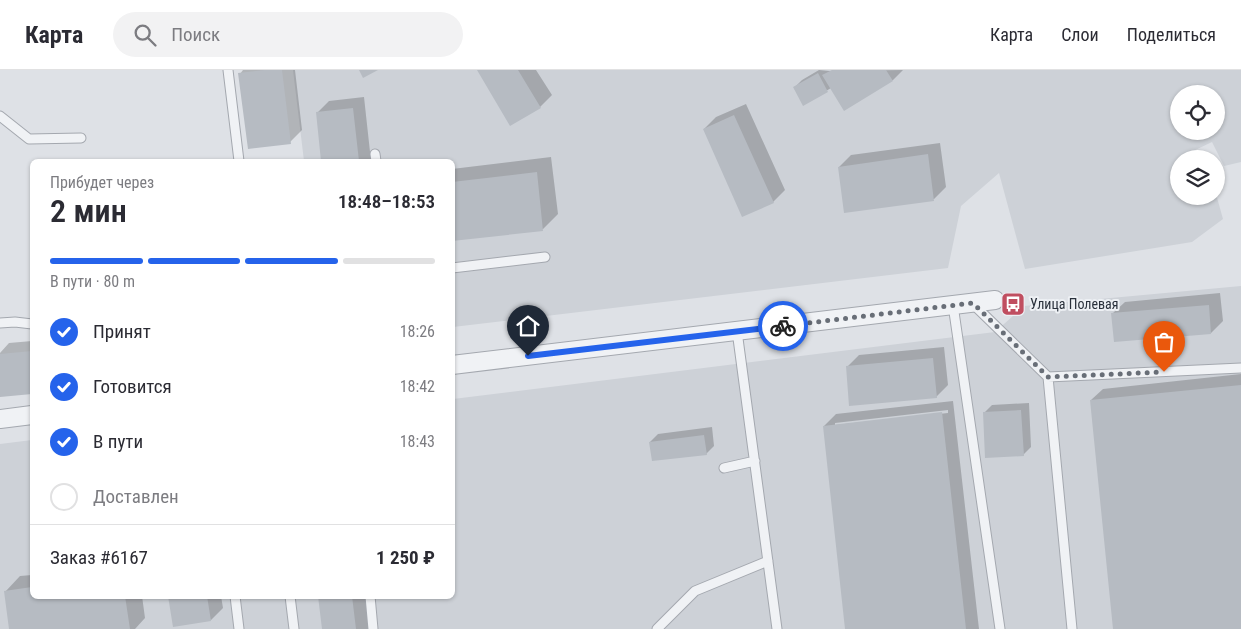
<!DOCTYPE html>
<html lang="ru">
<meta charset="utf-8">
<style>
body{margin:0;font-family:"Roboto Condensed",sans-serif;background:#f2f2f3;color:#2b2b33;height:100vh;display:flex;flex-direction:column;font-size:19px;white-space:nowrap}
*{box-sizing:border-box;margin:0}
p{font-size:16px;color:#7c7c81}
.icon{flex:none;width:28px;height:28px;fill:none;stroke:currentColor;stroke-width:2;stroke-linecap:round;stroke-linejoin:round}
.map{position:relative;flex:1;overflow:hidden}
.side{position:absolute;left:30px;top:89px;width:425px;height:440px;display:flex;flex-direction:column;background:#fff;border-radius:8px;box-shadow:0 1px 4px #0004}
.side>*{flex:none}
.tools{position:absolute;left:1170px;top:15px;display:grid;gap:10px}
.tools a{display:grid;place-items:center;width:55px;height:55px;border-radius:50%;background:#fff;box-shadow:0 1px 4px #0004;font-size:25px}
.pin{position:absolute;display:grid;place-items:center;width:42px;height:42px;color:#fff;margin:-51px -21px;border-radius:50% 50% 50% 0;rotate:-45deg;box-shadow:0 0 5px #0007}
.pin .icon{rotate:45deg}
.courier{position:absolute;display:grid;place-items:center;width:50px;height:50px;margin:-25px;border:4px solid #2563eb;border-radius:50%;background:#fff;color:#222;box-shadow:0 1px 6px #0007}
.overview em{font-style:normal;font-weight:600}
.overview div{display:flex;flex-direction:column-reverse}
.overview{display:flex;align-items:center;justify-content:space-between;height:85px;padding:0 20px}
h1{font-size:32px;font-weight:600;line-height:38px}
.bar{display:grid;grid-template-columns:repeat(4,1fr);gap:8px 5px;align-content:center;height:60px;padding:0 20px}
.bar i{height:6px;border-radius:4px;background:#e1e1e2}
.bar .current{background:#2563eb}
.bar p{grid-column:span 4}
.line{display:flex;align-items:center;gap:12px;padding:0 20px;border-top:1px solid #e1e1e2}
.line div{flex:1}
ol{padding:0 20px;list-style:none}
li{display:flex;align-items:center;gap:15px;height:55px}
li p{margin-inline-start:auto}
li .icon{padding:5px;border-radius:50%;background:#2563eb;color:#fff;stroke-width:4}
li:last-child{color:#7c7c81}
li i{width:28px;height:28px;border:2px solid #e1e1e2;border-radius:50%}
header{display:flex;align-items:center;gap:30px;box-sizing:border-box;height:70px;padding:0 25px;background:#fff;border-bottom:1px solid #e1e1e2}
header strong{font-size:24px}
nav{display:flex;gap:28px;margin-inline-start:auto;font-size:18px}
.search{width:350px;height:45px;background:#f2f2f3;display:flex;align-items:center;gap:12px;box-sizing:border-box;padding:0 18px;border-radius:28px;color:#7c7c81;font-size:19px}
.map>svg:first-child{display:block}
</style>
<header>
<strong>Карта</strong>
<div class="search"><svg class="icon" aria-label="search" viewBox="0 0 24 24"><circle cx="10" cy="10" r="6"/><path d="M15 15l6 6"/></svg>Поиск</div>
<nav><a>Карта</a><a>Слои</a><a>Поделиться</a></nav>
</header>
<div class="map">
<svg width="1241" height="559" viewBox="0 0 1241 559">
<rect width="100%" height="100%" fill="#dee1e6"/>
<path fill="#cdd1d7" fill-rule="evenodd" d="M293,0H1241V92L1224,96L1212,72L1189,83L1190,89H1179V126H1216V124L1223,149L1192,172L1025,199L999,103L961,136L948,198L453,257L452,91H304ZM1179,24H1216V61H1179Z
M1241,216V559H0V374L32,370V526H452L453,329L995,262L1024,236Z"/>
<path fill="#0003" fill-rule="evenodd" d="M243,0H295L302,60L290,72L240,4Z
M478,0H536L552,25L540,37Z
M819,0L829,1L903,0L893,10L831,18L804,34L794,18L802,10Z
M364,27L371,91H322L317,43L329,31Z
M746,34L785,120L773,132L704,59L716,47Z
M940,73L946,117L934,129L845,141L839,97L851,85Z
M551,87L558,144L543,159L452,170V99Z
M1220,223L1223,251L1211,263L1113,243L1125,232Z
M32,271V323L1,326L0,283L9,273Z
M944,277L948,315L936,327L847,297L859,285Z
M1241,304V559H1115L1091,330L1103,319Z
M953,331L979,559H847L824,356L836,344ZM948,340V343L835,355V353Z
M1029,333L1031,377L1023,385L984,343L992,335Z
M712,357L714,376L706,384L650,372L658,364Z
M32,505V526H142L145,548L135,559H10L5,522L20,506Z
M170,526H221L223,538L211,550Z
M319,526H368L373,559H323Z"/>
<path fill="#b6bbc2" d="M264,0H282L291,74L248,79L238,3Z
M359,0H378L363,8Z
M477,0H518L541,38L510,56Z
M832,0H886L893,11L844,41L822,5Z
M818,3L828,22L803,36L793,17Z
M353,38L359,91H321L316,42Z
M734,45L774,133L742,147L703,59Z
M928,84L934,131L844,143L838,97Z
M537,102L543,161L452,171V112Z
M1209,235L1211,264L1114,272L1111,243Z
M32,281V324L0,327V284Z
M933,288L937,328L849,336L846,296Z
M1241,315V559H1113L1090,330Z
M1021,340L1024,386L985,388L983,342Z
M942,342L966,559H845L823,356Z
M704,365L707,385L652,391L649,372Z
M32,517V526H125L130,559H9L4,521Z
M168,526H207L211,551L173,557Z
M318,526H352L356,559H322Z"/>
<g fill="none" stroke-linecap="round" stroke-linejoin="round">
<g stroke="#a4a8af" stroke-width="11">
<path id="lane" d="M228,0L239,91
M0,46L29,69L81,68
M375,84L376,91
M452,198L545,187
M973,234L1048,307
M953,235L1000,559
M0,253L15,252L32,254
M737,261L777,559
M724,398L755,391
M235,526L239,559
M290,526L294,559
M370,526L373,559
M657,559L695,521L768,491
M1072,559L1048,307L1241,298"/>
</g>
<g stroke="#a4a8af" stroke-width="20">
<path id="street" d="M452,295L995,230
M0,349L32,345"/>
</g>
<use href="#lane" stroke="#f0f2f5" stroke-width="9"/>
<use href="#street" stroke="#f0f2f5" stroke-width="18"/>
</g>
<g fill="none" stroke-linecap="round" stroke-linejoin="round">
<path stroke="#686e77" stroke-width="5" stroke-dasharray="0 9" d="M783,256L973,233L1048,307L1164,302"/>
<path stroke="#2563eb" stroke-width="6" d="M528,286L783,256"/>
</g>
<defs>
<g id="bus-square" transform="scale(1.25)"><rect x="-9" y="-9" width="18" height="18" rx="4" fill="#c04e60" stroke="#edf0f4"/><path d="M-5-6H5V4H4V6H2V4H-2V6H-4V4H-5ZM-3.5-4V0h7V-4ZM-3.5 1.2v1.5H-2V1.2ZM2 1.2v1.5H3.5V1.2Z" fill="#fff"/></g>
</defs>
<g fill-rule="evenodd">
<use href="#bus-square" x="1013" y="234"/>
</g>
<g text-anchor="middle" stroke-width="4" stroke-linejoin="round" paint-order="stroke">
<g font-size="14" fill="#29303b" stroke="#edf0f4" text-anchor="start">
<text x="1030" y="239">Улица Полевая</text>
</g>
</g>
</svg>
<div class="tools">
<a><svg class="icon" aria-label="locate" viewBox="0 0 24 24"><circle cx="12" cy="12" r="6"/><path d="M12 2v4M12 18v4M2 12h4M18 12h4"/></svg></a>
<a><svg class="icon" aria-label="layers" viewBox="0 0 24 24"><path d="M12 4l9 5-9 5-9-5zM3 14l9 5 9-5"/></svg></a>
</div>
<div class="pin" style="left:1164px;top:302px;background:#ea580c"><svg class="icon" aria-label="bag" viewBox="0 0 24 24"><path d="M5 8h14l-1 12H6zM9 8a3 3 0 0 1 6 0"/></svg></div>
<div class="pin" style="left:528px;top:286px;background:#1f2937"><svg class="icon" aria-label="home" viewBox="0 0 24 24"><path d="M3 11l9-7 9 7M6 9v11h12V9"/></svg></div>
<div class="courier" style="left:783px;top:256px"><svg class="icon" aria-label="bike" viewBox="0 0 24 24"><circle cx="6" cy="16" r="4"/><circle cx="18" cy="16" r="4"/><path d="M6 16l4-8h5l3 8M10 8l3 8H6M13 5h3"/></svg></div>
<section class="side">
<div class="overview"><div><h1>2 мин</h1><p>Прибудет через</p></div><em>18:48–18:53</em></div>
<div class="bar"><i class="current"></i><i class="current"></i><i class="current"></i><i></i><p>В пути · 80 m</p></div>
<ol>
<li><svg class="icon" aria-label="check" viewBox="0 0 24 24"><path d="M5 12l5 5 9-10"/></svg>Принят<p>18:26</p></li>
<li><svg class="icon" aria-label="check" viewBox="0 0 24 24"><path d="M5 12l5 5 9-10"/></svg>Готовится<p>18:42</p></li>
<li><svg class="icon" aria-label="check" viewBox="0 0 24 24"><path d="M5 12l5 5 9-10"/></svg>В пути<p>18:43</p></li>
<li><i></i>Доставлен</li>
</ol>
<div class="line" style="height:65px"><div>Заказ #6167</div><b>1 250 ₽</b></div>
</section>
</div>
